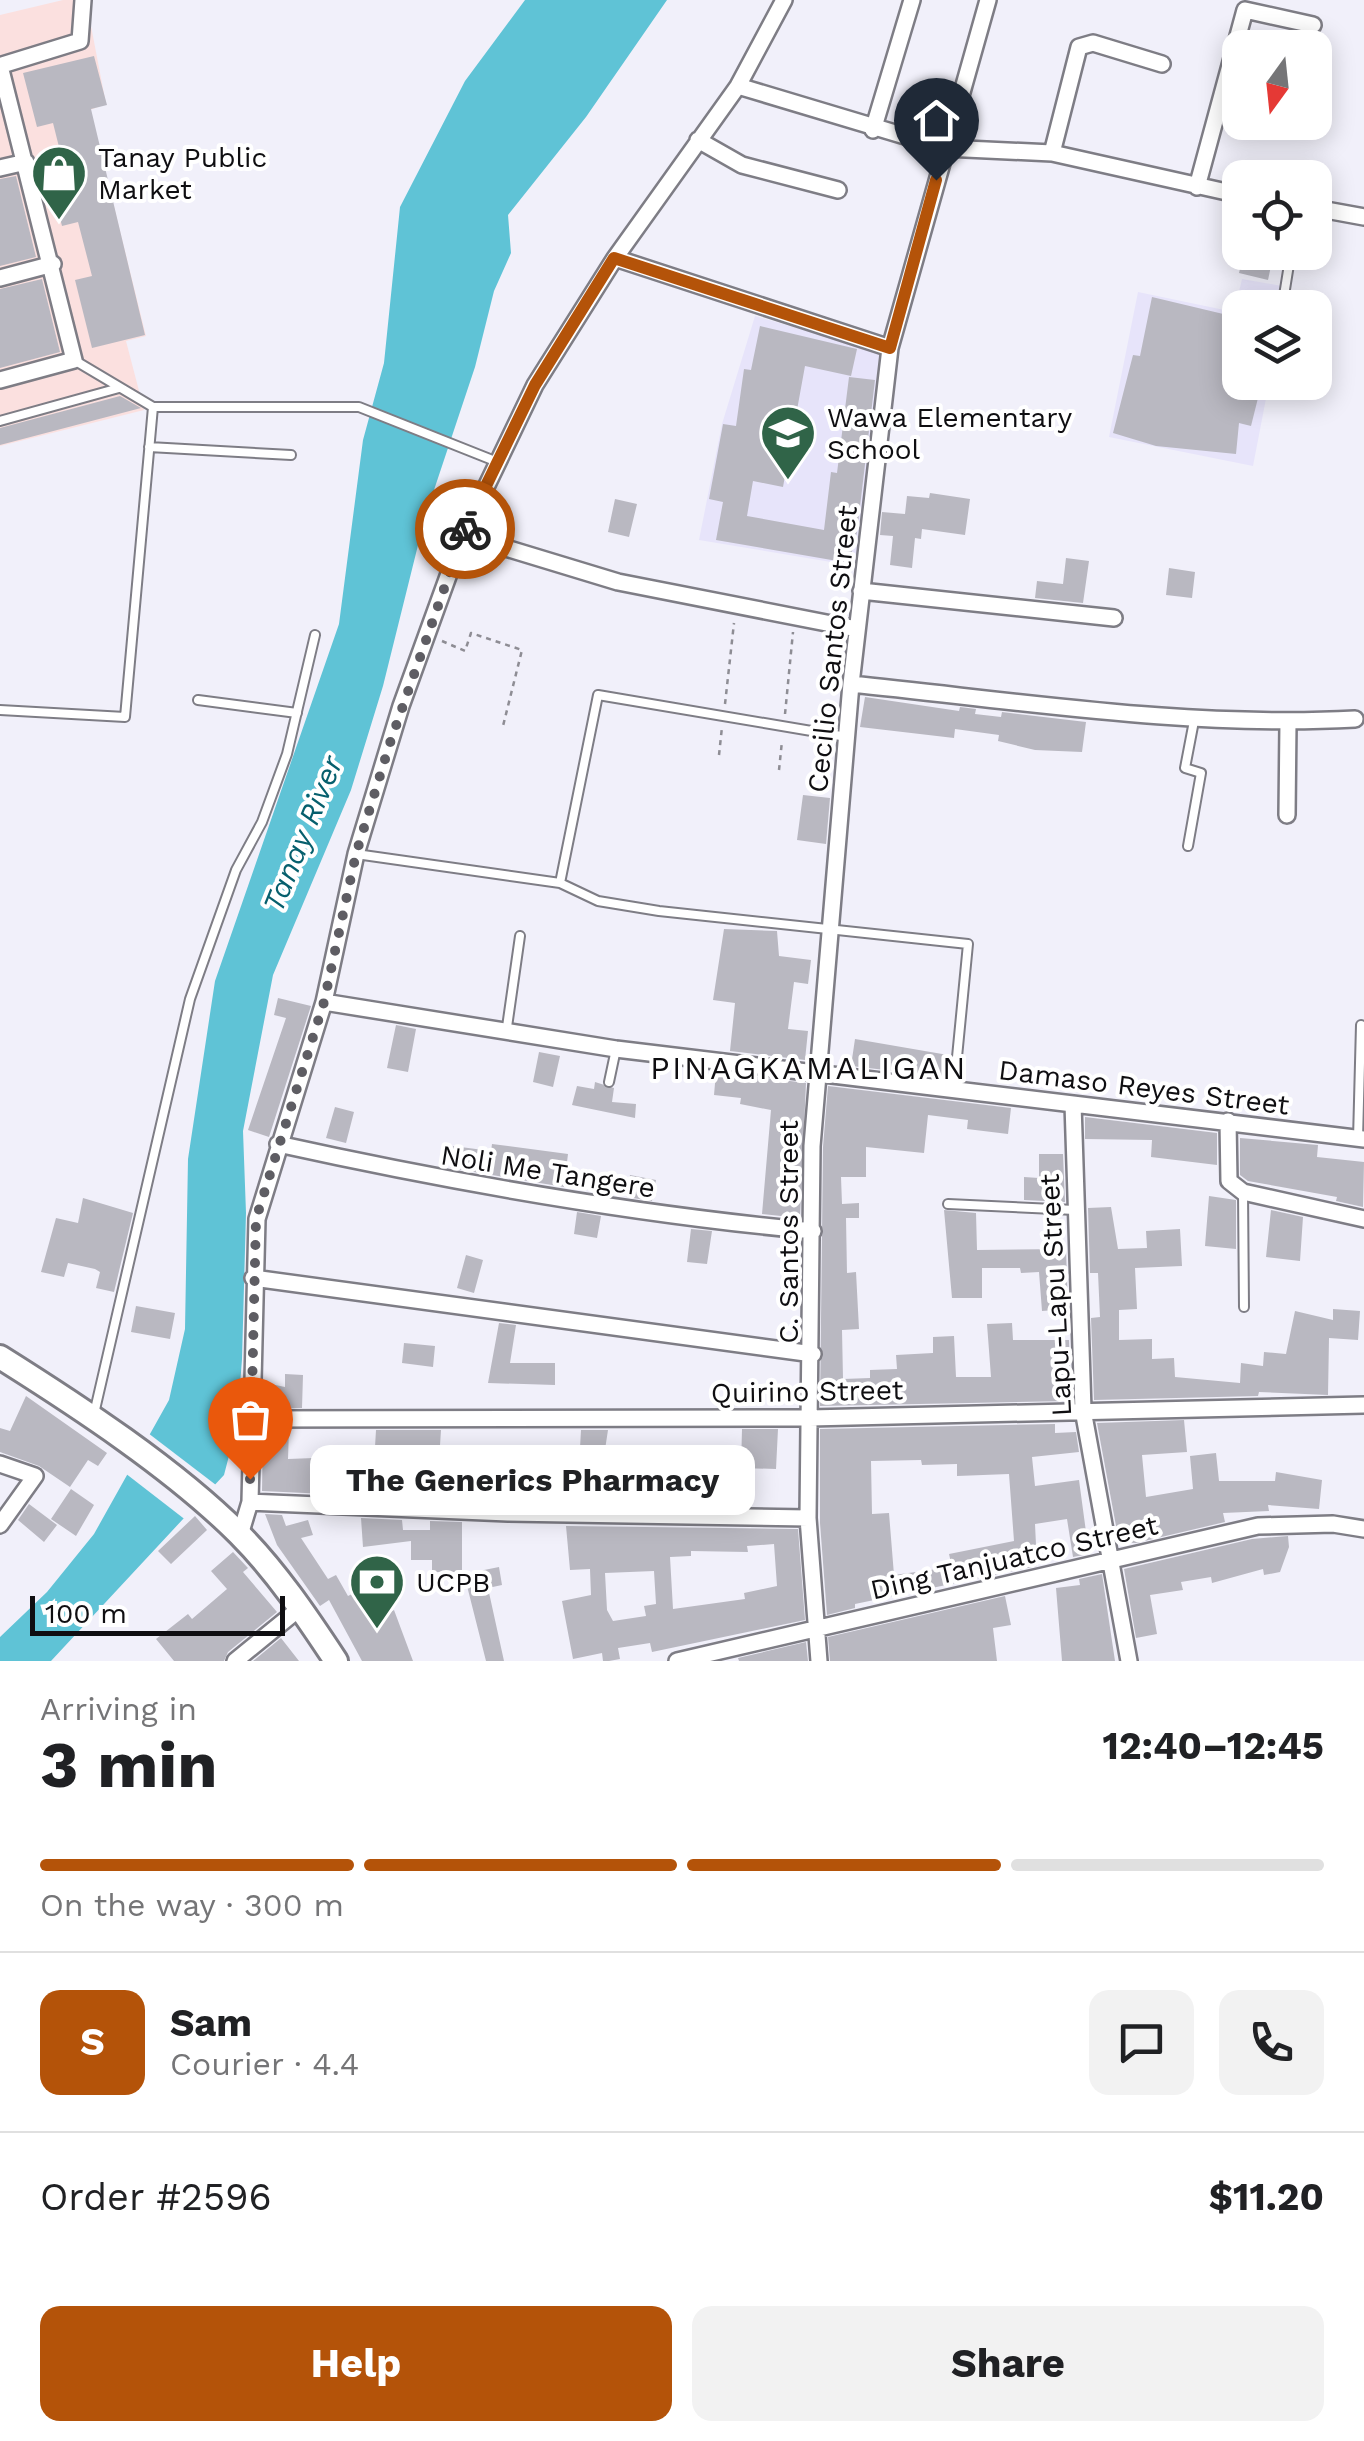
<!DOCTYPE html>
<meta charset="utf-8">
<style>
body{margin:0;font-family:"Work Sans",sans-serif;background:#f2f2f2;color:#202124;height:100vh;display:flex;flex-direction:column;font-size:38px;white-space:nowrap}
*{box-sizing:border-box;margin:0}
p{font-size:32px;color:#757577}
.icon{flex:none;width:55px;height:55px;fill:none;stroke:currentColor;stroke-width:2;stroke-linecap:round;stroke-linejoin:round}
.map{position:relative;height:1661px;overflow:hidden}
.side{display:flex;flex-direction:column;background:#fff;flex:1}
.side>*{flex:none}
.needle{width:65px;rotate:195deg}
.buttons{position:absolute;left:1222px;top:30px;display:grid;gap:20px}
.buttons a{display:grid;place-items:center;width:110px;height:110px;border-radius:20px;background:#fff;box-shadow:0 5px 25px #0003;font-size:50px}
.scale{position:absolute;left:30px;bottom:25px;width:255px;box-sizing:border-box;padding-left:10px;border:5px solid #0f0e11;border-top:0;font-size:28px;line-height:35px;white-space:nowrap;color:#0f0e11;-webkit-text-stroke:8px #fff;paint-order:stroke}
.pin{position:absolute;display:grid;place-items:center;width:85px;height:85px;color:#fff;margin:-102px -42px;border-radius:50% 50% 50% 0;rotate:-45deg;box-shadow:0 0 10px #0007}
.pin .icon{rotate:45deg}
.courier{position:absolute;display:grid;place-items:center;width:100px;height:100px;margin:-50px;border:8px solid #b45309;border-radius:50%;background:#fff;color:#222;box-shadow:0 2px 12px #0007}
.bubble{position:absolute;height:70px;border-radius:20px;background:#fff;box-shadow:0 5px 25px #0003;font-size:32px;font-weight:700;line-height:70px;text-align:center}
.headline em{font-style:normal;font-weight:700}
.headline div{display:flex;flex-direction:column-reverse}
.headline{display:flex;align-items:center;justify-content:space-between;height:170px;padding:0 40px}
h1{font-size:65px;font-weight:700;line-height:75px}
.bar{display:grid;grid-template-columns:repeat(4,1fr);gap:15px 10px;align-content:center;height:120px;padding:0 40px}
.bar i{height:12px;border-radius:8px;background:#e0e0e0}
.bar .active{background:#b45309}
.bar p{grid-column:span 4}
.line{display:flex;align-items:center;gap:25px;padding:0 40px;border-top:2px solid #e0e0e0}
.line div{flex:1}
.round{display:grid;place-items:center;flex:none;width:105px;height:105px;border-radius:20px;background:#f2f2f2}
.action{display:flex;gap:20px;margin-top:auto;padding:20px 40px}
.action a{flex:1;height:115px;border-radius:20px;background:#b45309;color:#fff;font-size:40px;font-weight:700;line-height:115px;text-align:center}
.action a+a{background:#f2f2f2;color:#202124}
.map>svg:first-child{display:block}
</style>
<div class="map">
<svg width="1364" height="1661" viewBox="0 0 1364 1661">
<rect width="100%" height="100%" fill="#f1f0fa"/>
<path fill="#fbe0df" d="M63,0H86L106,104L90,110L146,336L126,341L144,410L0,446V15Z"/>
<path fill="#e7e4fa" d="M1242,279L1288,287L1284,307L1240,308V382L1269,383L1253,466L1109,437L1138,292L1234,312Z
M755,316L881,352L855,566L699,540L722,424Z"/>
<path fill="#5fc3d6" d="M525,0H667L586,117L508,215L511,253L494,291L475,367L425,517L383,686L351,790L273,975L243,1131L246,1213L242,1359L237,1425L224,1475L51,1661H0V1637L47,1592L94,1534L169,1400L185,1329L188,1159L215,981L339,624L363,440L384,363L400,207L465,81Z"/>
<path fill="#f1f0fa" d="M148,1433L216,1485L187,1521L125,1473Z"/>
<path fill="#b9b8c1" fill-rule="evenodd" d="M94,56L107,105L91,109L145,335L92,348L75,280L92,276L78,222L62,226L49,175L65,171L53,123L37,127L23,73Z
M16,176L36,257L0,266V179Z
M1244,252H1274L1268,280L1239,273Z
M42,279L60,352L0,368V289Z
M1152,297L1240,318V382H1262L1251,426L1239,423L1236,454L1156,446L1113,433L1133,355L1140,356Z
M760,326L857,349L851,376L805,366L783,487L753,481L747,516L824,530L831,472L837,473L849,377L875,380L857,532L849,563L716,540L723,502L709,499L723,424L736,426L744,369L751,370Z
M120,396L141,408L0,445V428Z
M930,493L970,499L965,535L922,529L921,539L915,538L912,568L890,565L893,536L880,535L882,512L905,514L907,496L929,498Z
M615,499L637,504L629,537L608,532Z
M1066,558L1089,561L1083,603L1035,598L1037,581L1063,584Z
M1169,568L1195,572L1192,598L1166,595Z
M865,697L959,711L960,707L976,709L975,714L1001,717L1002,712L1086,722L1082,752L1035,750L998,741L999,735L955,729L954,738L860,727Z
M803,795L830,798L826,844L797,840Z
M724,929L777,931L779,956L811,960L808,984L794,982L788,1029L808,1031L805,1060L730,1051L735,1003L713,1000Z
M278,998L311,1006L269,1137L248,1130L286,1018L274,1015Z
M396,1025L416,1029L408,1072L387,1068Z
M855,1039L948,1055L945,1077L851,1066Z
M539,1052L560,1056L553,1087L533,1082Z
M716,1072L806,1083L800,1218L762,1214L771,1110L740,1104L741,1098L714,1095Z
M595,1082L614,1088L612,1102L636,1104L635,1118L572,1105L577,1086L594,1089Z
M828,1086L1011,1108L1008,1134L967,1129L968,1120L928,1115L924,1153L866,1147V1177H841L842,1204L859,1203V1218H846L847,1273L856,1272L859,1329L842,1330L843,1379L870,1378V1370L897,1369L896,1355L933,1353V1337L954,1336L956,1377H991L987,1324L1012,1323L1013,1340H1069L1071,1401L820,1406L823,1147Z
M335,1107L354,1112L346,1143L326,1138Z
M1085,1117L1217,1133V1165L1151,1157L1152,1140L1085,1139Z
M1240,1138L1318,1145L1317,1157L1364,1162L1363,1207L1336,1201L1337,1197L1248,1181L1240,1175Z
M492,1144L568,1154L564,1187L450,1168L453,1146L491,1151Z
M1039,1154H1063L1065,1202L1024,1200V1177L1039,1178Z
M630,1175L656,1180L652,1201L626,1197Z
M1209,1196L1236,1200V1249L1205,1246Z
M83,1198L133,1213L114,1292L96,1288L100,1272L95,1269L68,1263L64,1277L41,1272L56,1218L78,1223Z
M1111,1207L1118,1249L1147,1248L1146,1231L1180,1229L1182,1266L1135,1268L1137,1309L1119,1310V1340L1152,1339V1359L1174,1358L1175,1377L1240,1383L1241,1363L1263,1366L1264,1352L1286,1354L1295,1311L1333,1320V1309L1360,1311L1358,1340L1329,1338L1328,1395L1259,1392L1258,1396L1094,1400L1091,1318L1100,1317L1098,1273H1090L1088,1208Z
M944,1210L976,1213L977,1250L1066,1249L1068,1309L1042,1311L1039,1272L1021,1273L1020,1268H982V1298H952Z
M1271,1210L1303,1217L1300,1261L1266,1257Z
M577,1212L601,1216L597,1238L574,1234Z
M691,1229L712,1231L707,1264L687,1262Z
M466,1255L483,1260L474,1293L457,1288Z
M136,1306L175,1313L170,1339L131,1332Z
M499,1323L516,1325L510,1363H555V1385L488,1383Z
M404,1343L435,1346L433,1367L402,1363Z
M285,1374L303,1375L302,1408H285V1400L264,1396L266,1383L285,1387Z
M26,1396L107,1453L98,1466L88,1460L70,1487L39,1466L0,1452V1428L10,1431Z
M1184,1420L1187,1452L1142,1455L1146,1497L1193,1489L1190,1456L1216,1453L1219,1481H1275L1276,1472L1322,1480L1319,1509L1268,1505L1269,1511L1223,1513L1225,1522L1136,1543L1119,1542L1097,1423Z
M1055,1424V1433L1076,1432L1079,1452L1032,1457L1035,1486L1079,1480L1089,1554L1073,1557L1067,1519L1035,1524L1037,1566L855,1604V1608L827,1615L820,1523V1429ZM921,1460L922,1465L957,1464V1476L1009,1474L1014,1541L949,1554L952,1567L894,1575L889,1513L872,1514L871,1461Z
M742,1429H778L776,1469L741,1468Z
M263,1430H289L288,1459L340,1457L339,1462L374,1464L376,1430H441L439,1461L494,1465L493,1482H488L487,1501L404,1497L405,1485L369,1484V1496L262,1491Z
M581,1430H608L601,1476L609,1478H669L670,1469L689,1471L690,1456L717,1457L714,1505L579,1503L585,1448H580Z
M71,1489L94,1505L76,1536L51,1519Z
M29,1504L57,1525L44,1542L18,1520Z
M265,1514L282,1515L286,1526L308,1520L313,1535L301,1538L328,1579L336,1575L348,1596L364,1588L380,1618L394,1610L413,1661H362L329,1600L320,1606L277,1545Z
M195,1516L207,1530L171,1564L158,1551Z
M361,1518L402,1520L403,1530H430V1521L462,1522V1572H432V1560H411V1541L363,1547Z
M566,1526L798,1529L805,1620L652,1652L650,1643L618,1648L620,1659L609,1661H603L602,1653L573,1659L562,1601L591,1595L590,1569L570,1570ZM774,1544L777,1586L744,1593L745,1599L673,1609L670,1557L691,1556V1551L748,1552L747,1546ZM654,1571L656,1604L644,1606L646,1616L613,1621L607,1610L605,1573Z
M1288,1536L1289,1547L1280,1572L1264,1575L1263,1569L1212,1583L1211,1577L1181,1582L1183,1590L1150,1595L1157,1634L1136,1638L1124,1569L1252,1539Z
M233,1552L248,1568L243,1572L277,1612L228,1652L224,1661H174L156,1639L188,1614L192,1619L227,1589L211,1571Z
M499,1567L502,1585L488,1588L504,1661H486L464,1574Z
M1102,1574L1115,1661H1062L1056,1588L1080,1585L1079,1579Z
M1005,1596L1011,1625L993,1628L997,1661H830L828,1637Z
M281,1638L299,1661H253Z
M806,1642L808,1661H739L738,1658Z"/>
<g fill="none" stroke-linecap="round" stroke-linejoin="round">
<g stroke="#7e7d85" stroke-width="12">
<path id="service" d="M1282,308L1291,252
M74,360L153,407H359L495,461
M0,421L119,388
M149,447L291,455
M198,700L297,713
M0,710L125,717L153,407
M1188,846L1201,773L1185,768L1194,721
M356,854L560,883L598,901L659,911L968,944L954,1088
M560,883L598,695L847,737
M506,1034L520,936
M609,1082L616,1049
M1358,1139L1361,1025
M1243,1192L1244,1307
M948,1204L1075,1210
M94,1414L190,999L236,870L262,822L287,754L315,635"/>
</g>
<g stroke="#7e7d85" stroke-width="20">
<path id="minor" d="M2,65L80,41L83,0
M0,66L74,360L0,380
M738,86L945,148L1052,153L1240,195
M873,130L912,0
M698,140L742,165L838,190
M1052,153L1079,47L1093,43L1162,64
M0,168L26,162
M1197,187L1245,10L1313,25
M1315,208L1364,217
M615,258L890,348
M0,278L53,264
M463,535L618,582L857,629
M861,591L1114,618
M851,684C1019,701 1186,728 1355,719
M1287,815L1288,723
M324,1002L616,1049L1364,1139
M1073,1104L1083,1410L1129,1661
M1228,1121L1229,1181L1243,1192L1364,1219
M278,1144C455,1183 632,1214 813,1231
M253,1278L813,1354
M251,1419L810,1418L1364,1405
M0,1464L35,1476L0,1525
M250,1502L508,1513L808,1518
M240,1535L250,1502L257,1219L324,1002L356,854L401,706L463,535L535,385L615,258L738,86L784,0
M235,1661L300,1608
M677,1661L1258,1526L1333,1524L1364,1529
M819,1661L808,1518L812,1146L851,684L890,348L988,0"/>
</g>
<g stroke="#7e7d85" stroke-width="28">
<path id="secondary" d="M0,1357C78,1406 174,1469 239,1534C276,1571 307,1617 336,1661"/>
</g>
<path stroke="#8e8d94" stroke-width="2.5" stroke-dasharray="5 5" stroke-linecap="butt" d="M442,641L465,651L471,633L522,650L503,726
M725,704L734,623
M785,714L793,632
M719,755L722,727
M779,770L782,741"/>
<use href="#service" stroke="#fff" stroke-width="8"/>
<use href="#minor" stroke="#fff" stroke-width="15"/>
<use href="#secondary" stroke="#fff" stroke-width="22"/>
</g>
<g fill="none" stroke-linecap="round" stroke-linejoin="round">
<path stroke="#5e5d63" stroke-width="10" stroke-dasharray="0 18" d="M250,1479L256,1219L324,1002L356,854L390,743L465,529"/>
<path stroke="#b45309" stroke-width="12" d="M465,529L535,385L614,258L890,348L936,180"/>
</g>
<defs>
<g id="shop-pin" transform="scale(2.875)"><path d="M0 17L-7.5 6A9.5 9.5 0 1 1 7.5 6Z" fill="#306448" stroke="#fff"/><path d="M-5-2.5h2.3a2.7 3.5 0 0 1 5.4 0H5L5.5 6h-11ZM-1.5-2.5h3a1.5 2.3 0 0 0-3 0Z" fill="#fff"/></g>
<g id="school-pin" transform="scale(2.875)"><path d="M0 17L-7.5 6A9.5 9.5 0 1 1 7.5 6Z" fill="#306448" stroke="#fff"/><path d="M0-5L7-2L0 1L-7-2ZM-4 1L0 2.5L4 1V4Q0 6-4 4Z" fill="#fff"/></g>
<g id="bank-pin" transform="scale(2.875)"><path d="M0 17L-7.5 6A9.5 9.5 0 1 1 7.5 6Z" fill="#306448" stroke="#fff"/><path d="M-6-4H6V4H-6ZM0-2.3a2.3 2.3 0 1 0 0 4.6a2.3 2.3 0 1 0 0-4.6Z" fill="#fff"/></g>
</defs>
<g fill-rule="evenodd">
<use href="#shop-pin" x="59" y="173"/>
<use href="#school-pin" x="788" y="433"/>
<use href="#bank-pin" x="377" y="1582"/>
</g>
<g text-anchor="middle" stroke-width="8" stroke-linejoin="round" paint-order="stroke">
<g font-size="28" fill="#0f0e11" stroke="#fff" text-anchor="start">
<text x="98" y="167">Tanay Public<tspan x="98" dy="32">Market</tspan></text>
<text x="827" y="427">Wawa Elementary<tspan x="827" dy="32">School</tspan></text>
<text x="416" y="1592">UCPB</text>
</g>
<g font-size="28" fill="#0f0e11" stroke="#fff">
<text transform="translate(832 649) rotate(-84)" y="10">Cecilio Santos Street</text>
<text transform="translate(1144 1087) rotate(7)" y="10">Damaso Reyes Street</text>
<text transform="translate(548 1171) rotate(9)" y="10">Noli Me Tangere</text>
<text transform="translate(788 1232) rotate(-90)" y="10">C. Santos Street</text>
<text transform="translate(1055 1295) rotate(-93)" y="10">Lapu-Lapu Street</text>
<text transform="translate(807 1391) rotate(-1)" y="10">Quirino Street</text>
<text transform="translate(1014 1557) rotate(-13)" y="10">Ding Tanjuatco Street</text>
</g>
<g font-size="30" font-style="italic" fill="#065f6d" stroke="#fff">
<text transform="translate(303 834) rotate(-68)" y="10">Tanay River</text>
</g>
<g font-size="32" letter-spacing="2.5" fill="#0f0e11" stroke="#fff">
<text x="809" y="1079">PINAGKAMALIGAN</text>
</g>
</g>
</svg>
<div class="buttons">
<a><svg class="needle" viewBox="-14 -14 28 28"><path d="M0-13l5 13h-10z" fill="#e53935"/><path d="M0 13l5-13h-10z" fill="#757577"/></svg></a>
<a><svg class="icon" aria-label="locate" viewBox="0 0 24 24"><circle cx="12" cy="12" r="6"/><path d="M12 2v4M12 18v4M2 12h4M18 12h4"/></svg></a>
<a><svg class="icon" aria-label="layers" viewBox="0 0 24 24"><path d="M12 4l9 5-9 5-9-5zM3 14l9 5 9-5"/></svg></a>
</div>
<div class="scale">100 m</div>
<div class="pin" style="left:250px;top:1479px;background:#ea580c"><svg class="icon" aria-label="bag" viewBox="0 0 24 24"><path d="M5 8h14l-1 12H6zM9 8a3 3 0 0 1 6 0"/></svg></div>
<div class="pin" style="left:936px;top:180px;background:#1f2937"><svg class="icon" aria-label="home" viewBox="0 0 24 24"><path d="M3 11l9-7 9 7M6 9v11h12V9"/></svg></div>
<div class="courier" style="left:465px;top:529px"><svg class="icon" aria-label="bike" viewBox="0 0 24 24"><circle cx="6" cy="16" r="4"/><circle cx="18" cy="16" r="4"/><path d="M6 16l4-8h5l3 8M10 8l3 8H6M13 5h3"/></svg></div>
<div class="bubble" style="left:310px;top:1445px;width:445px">The Generics Pharmacy</div>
</div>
<section class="side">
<div class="headline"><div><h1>3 min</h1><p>Arriving in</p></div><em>12:40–12:45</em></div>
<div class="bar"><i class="active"></i><i class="active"></i><i class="active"></i><i></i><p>On the way · 300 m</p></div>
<div class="line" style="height:180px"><b class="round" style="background:#b45309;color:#fff">S</b><div><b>Sam</b><p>Courier · 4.4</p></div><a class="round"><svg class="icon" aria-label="chat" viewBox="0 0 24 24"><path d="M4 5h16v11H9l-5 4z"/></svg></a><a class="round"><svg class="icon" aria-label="phone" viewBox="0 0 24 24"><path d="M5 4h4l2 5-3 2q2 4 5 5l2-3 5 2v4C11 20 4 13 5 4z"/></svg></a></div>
<div class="line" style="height:130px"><div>Order #2596</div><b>$11.20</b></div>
<div class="action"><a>Help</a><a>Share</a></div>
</section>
